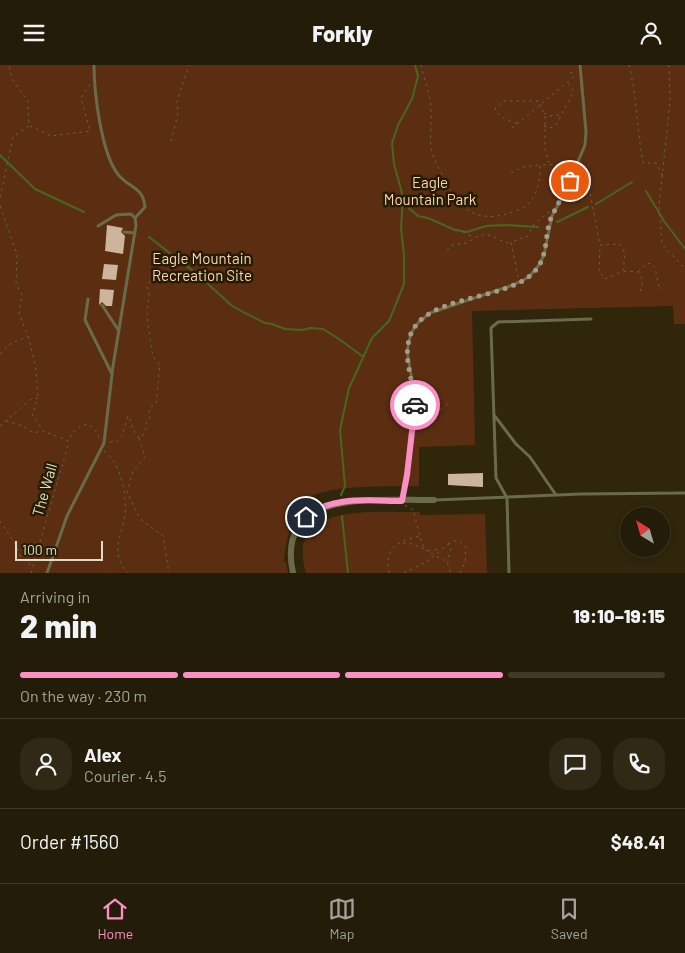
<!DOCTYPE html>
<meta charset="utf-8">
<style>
body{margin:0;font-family:Barlow,sans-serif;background:#2f2916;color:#f1f3f6;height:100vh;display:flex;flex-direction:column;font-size:19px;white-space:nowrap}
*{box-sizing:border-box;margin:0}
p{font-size:16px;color:#a3a19c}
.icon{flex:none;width:28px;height:28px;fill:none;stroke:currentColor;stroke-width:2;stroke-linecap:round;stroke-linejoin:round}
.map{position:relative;height:508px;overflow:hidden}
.side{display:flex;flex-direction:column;background:#231c08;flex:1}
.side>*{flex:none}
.needle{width:32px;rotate:323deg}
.controls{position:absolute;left:620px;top:442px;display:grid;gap:10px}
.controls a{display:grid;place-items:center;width:50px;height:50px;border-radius:50%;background:#231c08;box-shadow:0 2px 8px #0003,0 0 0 1px #403a29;font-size:25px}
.scale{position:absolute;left:15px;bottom:12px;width:88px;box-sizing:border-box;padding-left:5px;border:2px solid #e1dbcc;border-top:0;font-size:14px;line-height:18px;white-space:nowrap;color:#e1dbcc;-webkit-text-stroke:4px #251c02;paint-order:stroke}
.pin{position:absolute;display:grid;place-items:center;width:42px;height:42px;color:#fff;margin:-21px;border:2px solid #fff;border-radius:50%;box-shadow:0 1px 5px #0007}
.courier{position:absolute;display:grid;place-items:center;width:50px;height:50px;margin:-25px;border:4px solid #fb8fc5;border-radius:50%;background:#fff;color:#222;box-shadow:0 1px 6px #0007}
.head em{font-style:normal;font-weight:800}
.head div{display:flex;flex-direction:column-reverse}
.head{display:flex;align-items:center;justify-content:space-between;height:85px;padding:0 20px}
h1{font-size:32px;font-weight:800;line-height:38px}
.bar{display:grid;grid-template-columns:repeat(4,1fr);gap:8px 5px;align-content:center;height:60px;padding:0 20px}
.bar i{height:6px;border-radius:4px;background:#403a29}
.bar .selected{background:#fb8fc5}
.bar p{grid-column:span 4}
.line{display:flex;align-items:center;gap:12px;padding:0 20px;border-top:1px solid #403a29}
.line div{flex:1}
.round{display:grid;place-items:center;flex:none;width:52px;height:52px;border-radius:20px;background:#2f2916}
header{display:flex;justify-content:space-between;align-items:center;height:65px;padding:0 20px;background:#231c08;font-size:22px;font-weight:800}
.dock{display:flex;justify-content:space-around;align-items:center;height:70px;border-top:1px solid #403a29;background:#231c08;font-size:14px;color:#a3a19c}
.dock a{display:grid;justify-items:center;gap:2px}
.dock .selected{color:#fb8fc5}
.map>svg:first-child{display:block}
</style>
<header><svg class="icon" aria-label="menu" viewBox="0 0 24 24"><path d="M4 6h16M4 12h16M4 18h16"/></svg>Forkly<svg class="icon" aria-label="person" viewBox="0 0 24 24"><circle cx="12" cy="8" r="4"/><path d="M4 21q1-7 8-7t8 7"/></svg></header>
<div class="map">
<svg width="685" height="508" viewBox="0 0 685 508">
<rect width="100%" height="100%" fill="#2f260b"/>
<path fill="#5c2e11" d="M0,0H685V259H674L673,241L472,246L475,380L419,382V421C394,422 322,418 305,436C292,450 285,478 284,497H286L288,508H0Z
M420,447V450L485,449L487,508H306C284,436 377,448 420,447Z"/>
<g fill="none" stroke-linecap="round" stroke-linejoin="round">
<path stroke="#46671d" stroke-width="2" d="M0,90L35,124L84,147
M646,126L664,156L685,184
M403,138L418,151L428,153L455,165L467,167L486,161L506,160L538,162
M596,139L632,117
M557,157L588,142
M149,172L197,209L231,240L245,248L265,258L272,259L285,264L303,265L310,263L323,264L339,274L362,291
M341,430L345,421L340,365L349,323L372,273L389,256L404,219V190L401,163L403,132L394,99L392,78L398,60L412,34L418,11L415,0
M342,451L348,508"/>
</g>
<path fill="#ccb59c" d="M107,160L123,163L121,167L125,171L123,189L105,186Z
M104,199L118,200L116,215L102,214Z
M100,224L114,225L112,241H106L102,237L99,240Z
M483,408V422L448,420V409Z"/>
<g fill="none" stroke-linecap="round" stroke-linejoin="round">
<path stroke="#69614a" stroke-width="1" stroke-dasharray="2.5 4" stroke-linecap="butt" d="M421,0C424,14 431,30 431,45C432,58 429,74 432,87C434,95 439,104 443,111C459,147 480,161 518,145C536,139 541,117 540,100L571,99
M629,0C637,32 637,65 643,98H656L663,111
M669,0L670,37L659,141L662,179L685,204
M570,8L577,7
M540,39L545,51V84L549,98
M544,48L551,51L560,50
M517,58C507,55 498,53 495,43L503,36H542
M30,61L51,71L90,66L81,33L90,19
M544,61L550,63L556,60L574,26L567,17
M512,63L575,11
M171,76L178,49L177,36L189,0
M580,107L587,112L600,180L620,179L625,189L623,206L605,214L599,206L600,180
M511,108L523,102L539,100
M0,132L13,72L29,61L28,36L12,14L9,0
M0,141L17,189L16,219L22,230L19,248L29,274L36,304L38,332
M457,164L473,172
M447,185L452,180L467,178L476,172L486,169L510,179
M624,206L638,207L643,215L640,228
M638,207L645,200L651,198L655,203L660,226
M518,212L511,177L528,171L534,159L550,146
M0,289L10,279L28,271
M418,354H429L450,337
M6,356L23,361L34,368L42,366
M0,361L31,334L38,333L32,350L43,366L69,376C72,366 78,361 88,359L96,366L100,375
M139,373L145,392L133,406L127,427L140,454L163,471L169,508
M110,377H117L122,371L128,351L132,359V363L139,373L142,372L147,361L146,357L150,352L149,344L156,338L160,300C158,297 154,294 153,291C152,288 146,247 147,245C148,235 151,231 147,222L151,215
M104,386C121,398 127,430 125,450C122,475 109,483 127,508
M405,440L413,445L420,471
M0,456L16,480L21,493L32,501
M403,478H409L424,484
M448,479L453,476H459L466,482L465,497L460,508
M428,486L439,484
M31,508L69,377
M389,508C384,483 397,476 420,471L424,484L447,497L451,508
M404,508L428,496L448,479L451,484L447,497"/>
<path stroke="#6a6b4b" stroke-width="3" d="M98,161L116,150L131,149L135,153
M124,167L135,168
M88,234L85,255L112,309
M102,240L119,266
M494,350L516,379L530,392L556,430
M402,435L415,349V333L407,286L411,268L418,258L430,248L513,220L529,212L539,200L544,190L552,151L565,127L585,80L586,67L580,0
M434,435L581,429L685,428
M47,508L67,451L104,378L113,301L136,160L135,153L145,142C143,120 127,123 117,108C101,86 94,27 94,0
M509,508L507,433L496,413L491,263L498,257L591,254"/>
<path stroke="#6a6b4b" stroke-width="6" d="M293,508C274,421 381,436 434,435"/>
</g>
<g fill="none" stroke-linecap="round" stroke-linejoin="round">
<path stroke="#a39c88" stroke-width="5" stroke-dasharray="0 9" d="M415,340C414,320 405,299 408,280C414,227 504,239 534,207C549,191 544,171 551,153C557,140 564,129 570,116"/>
<path stroke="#fb8fc5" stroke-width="6" d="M306,452C331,430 371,436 402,436L407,410L415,340"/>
</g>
<g text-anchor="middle" stroke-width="5" stroke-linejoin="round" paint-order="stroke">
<g font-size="15" fill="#fbd2bc" stroke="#251c02">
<text x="430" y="123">Eagle<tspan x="430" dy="17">Mountain Park</tspan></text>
<text x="202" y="199">Eagle Mountain<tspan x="202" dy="17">Recreation Site</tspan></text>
</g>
<g font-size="15" fill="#e1dbcc" stroke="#251c02">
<text transform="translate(45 425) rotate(-74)" y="5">The Wall</text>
</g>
</g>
</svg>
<div class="controls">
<a><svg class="needle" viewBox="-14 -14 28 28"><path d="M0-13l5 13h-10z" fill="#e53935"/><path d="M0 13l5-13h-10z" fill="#a3a19c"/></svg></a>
</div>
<div class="scale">100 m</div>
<div class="pin" style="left:570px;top:116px;background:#ea580c"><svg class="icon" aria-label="bag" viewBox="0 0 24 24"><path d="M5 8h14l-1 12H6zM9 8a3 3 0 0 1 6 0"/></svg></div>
<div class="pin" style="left:306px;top:452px;background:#1f2937"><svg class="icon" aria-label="home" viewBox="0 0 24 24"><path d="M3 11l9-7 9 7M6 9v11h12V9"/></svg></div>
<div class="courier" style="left:415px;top:340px"><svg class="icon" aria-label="car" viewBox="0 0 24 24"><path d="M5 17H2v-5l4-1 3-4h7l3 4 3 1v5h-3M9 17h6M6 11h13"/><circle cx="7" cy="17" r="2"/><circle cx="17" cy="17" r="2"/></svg></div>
</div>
<section class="side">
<div class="head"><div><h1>2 min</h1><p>Arriving in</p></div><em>19:10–19:15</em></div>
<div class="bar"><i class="selected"></i><i class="selected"></i><i class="selected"></i><i></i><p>On the way · 230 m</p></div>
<div class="line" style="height:90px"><a class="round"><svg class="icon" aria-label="person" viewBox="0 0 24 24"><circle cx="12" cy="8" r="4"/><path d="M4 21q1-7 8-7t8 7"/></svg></a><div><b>Alex</b><p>Courier · 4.5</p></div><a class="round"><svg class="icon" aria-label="chat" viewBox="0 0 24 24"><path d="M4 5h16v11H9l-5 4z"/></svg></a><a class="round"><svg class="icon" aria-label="phone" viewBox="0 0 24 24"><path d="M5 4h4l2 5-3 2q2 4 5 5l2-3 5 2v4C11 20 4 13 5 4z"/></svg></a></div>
<div class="line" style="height:65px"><div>Order #1560</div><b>$48.41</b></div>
</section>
<nav class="dock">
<a class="selected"><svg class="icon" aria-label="home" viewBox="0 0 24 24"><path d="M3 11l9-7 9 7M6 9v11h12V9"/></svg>Home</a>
<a><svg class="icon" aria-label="map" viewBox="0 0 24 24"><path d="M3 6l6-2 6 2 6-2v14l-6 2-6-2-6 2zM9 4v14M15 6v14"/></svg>Map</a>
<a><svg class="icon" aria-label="saved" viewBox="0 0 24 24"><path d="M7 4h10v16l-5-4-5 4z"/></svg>Saved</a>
</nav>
